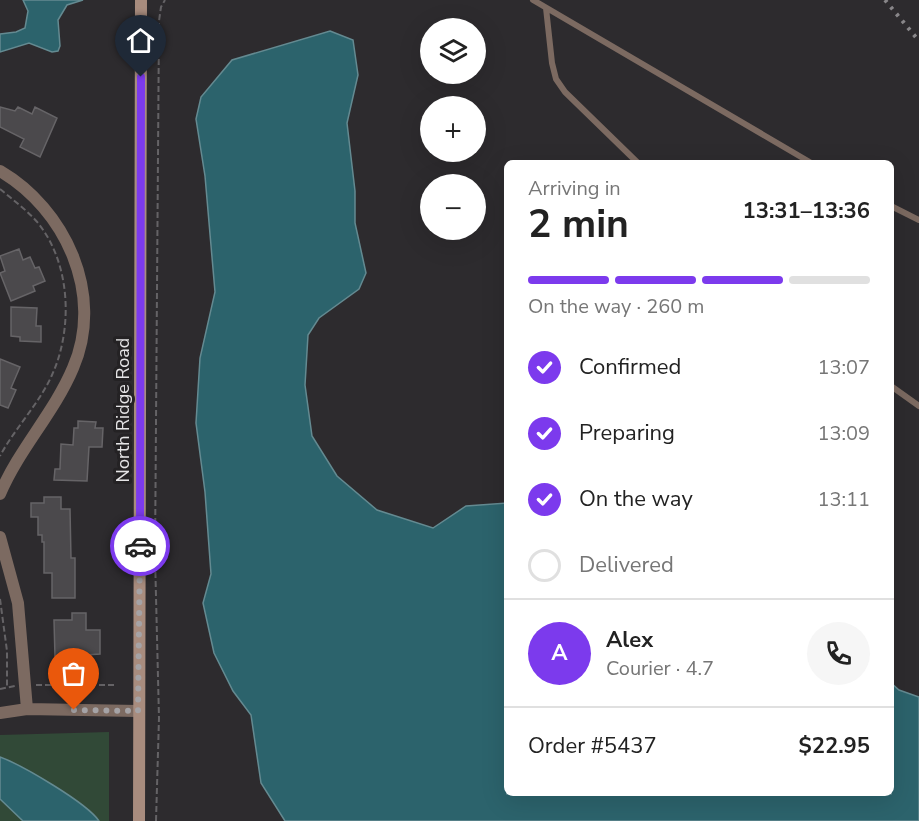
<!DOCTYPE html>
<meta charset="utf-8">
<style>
body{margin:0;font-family:"Nunito Sans",sans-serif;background:#f6f6f6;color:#222;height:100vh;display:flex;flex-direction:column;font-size:22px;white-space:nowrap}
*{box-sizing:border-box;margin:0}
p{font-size:20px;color:#767676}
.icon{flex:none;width:33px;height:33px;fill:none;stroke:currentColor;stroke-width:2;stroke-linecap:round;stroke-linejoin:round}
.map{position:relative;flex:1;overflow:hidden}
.drawer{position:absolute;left:504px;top:160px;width:390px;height:636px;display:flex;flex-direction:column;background:#fff;border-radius:9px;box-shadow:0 6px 24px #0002}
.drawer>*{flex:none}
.controls{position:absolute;left:420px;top:18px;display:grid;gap:12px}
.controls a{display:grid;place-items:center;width:66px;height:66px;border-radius:50%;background:#fff;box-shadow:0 6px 24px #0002;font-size:30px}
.pin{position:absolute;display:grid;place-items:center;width:51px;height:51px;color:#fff;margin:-62px -26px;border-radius:50% 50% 50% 0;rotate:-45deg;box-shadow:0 0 6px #0007}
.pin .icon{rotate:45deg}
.courier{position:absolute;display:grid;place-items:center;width:60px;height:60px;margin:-30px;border:4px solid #7c3aed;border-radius:50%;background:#fff;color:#222;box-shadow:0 2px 8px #0007}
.head em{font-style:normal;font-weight:700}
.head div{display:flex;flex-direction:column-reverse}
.head{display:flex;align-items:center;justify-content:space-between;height:102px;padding:0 24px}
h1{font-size:39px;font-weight:700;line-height:45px}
.bar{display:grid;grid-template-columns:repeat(4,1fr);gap:9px 6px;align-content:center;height:72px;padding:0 24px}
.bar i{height:8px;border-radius:4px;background:#e0e0e0}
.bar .on{background:#7c3aed}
.bar p{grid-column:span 4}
.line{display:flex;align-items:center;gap:15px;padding:0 24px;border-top:2px solid #e0e0e0}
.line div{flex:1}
.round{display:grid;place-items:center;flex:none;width:63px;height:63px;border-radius:32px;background:#f6f6f6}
ol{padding:0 24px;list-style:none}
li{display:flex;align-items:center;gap:18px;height:66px}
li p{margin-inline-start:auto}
li .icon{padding:6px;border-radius:50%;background:#7c3aed;color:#fff;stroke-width:4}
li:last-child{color:#767676}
li i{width:33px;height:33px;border:3px solid #e0e0e0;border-radius:50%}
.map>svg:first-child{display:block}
</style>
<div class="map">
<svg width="919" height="821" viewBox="0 0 919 821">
<rect width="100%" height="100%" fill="#2d2b2e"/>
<path fill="#314937" d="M109,732V821H0V735Z"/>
<path fill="#2c636c" stroke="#648a91" stroke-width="1.5" d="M23,0H83L67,5L58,20L60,46L58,51L52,52L29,43L0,52V34L16,32L25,28L28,11Z
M330,31L353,40L358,75L347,123L355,191V223L366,273L359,289L319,318L308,335L305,385L312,436L337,476L377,510L433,528L466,506L507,503V794H891V683L899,690L919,697V821H285L261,783L251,715L233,691L214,653L203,603L211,574L205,492L196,423L200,358L215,292L205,176L196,119L201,97L232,60Z
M0,757C22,765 87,803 99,821H23L0,799Z"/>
<path fill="#4b494c" stroke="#666467" stroke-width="1.5" d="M0,107L15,111L18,107L32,114L35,107L57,118L40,157L20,147L24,139L0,127Z
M19,249L23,260L30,257L35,268L39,267L45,281L33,286L35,291L11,301L0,273L5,271L0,256Z
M11,307L37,308L36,326H41V342L20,341V337L11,336Z
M0,359L20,367L11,388L16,390L8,408L0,405Z
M78,421L96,422L95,428H103L102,447H89L87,481L54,480L55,469H60L61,444L73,445L74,428H78Z
M44,497H61V509H70L71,558H75V598H52V573H44V542H42V535H38V517H31V503H44Z
M72,613H86V630H100V654L55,657L54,620H72Z"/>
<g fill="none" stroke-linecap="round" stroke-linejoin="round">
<path stroke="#656366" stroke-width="2" stroke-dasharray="6 3" stroke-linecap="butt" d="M0,189C13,200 27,210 38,223C71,264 73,329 52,375C39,404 15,428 0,456
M0,599L7,651V687
M36,685H114
M0,689L15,686
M156,821L159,718L155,556L159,21L161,7L165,0"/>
<path stroke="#7c6a61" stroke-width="6" d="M533,0L813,164
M546,8L552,63L556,79L565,92L639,164
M891,206L919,220
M891,386L919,406"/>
<path stroke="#7c6a61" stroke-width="12" d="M0,171C65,209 105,294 73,368C54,413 19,449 0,494
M0,537L18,603L27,709
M0,713L27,709L138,711"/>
<path stroke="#a88c7e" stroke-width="12" d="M139,821L141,0"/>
<path stroke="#888689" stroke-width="4" stroke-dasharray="3 6" stroke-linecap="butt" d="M885,0L919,41"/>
</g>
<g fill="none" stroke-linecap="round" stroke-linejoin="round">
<path stroke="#a5a3a6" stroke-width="6" stroke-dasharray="0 10.8" d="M74,710L138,711L140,546"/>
<path stroke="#7c3aed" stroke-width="8" d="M140,546L141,77"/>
</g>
<g text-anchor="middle" stroke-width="6" stroke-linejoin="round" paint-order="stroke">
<g font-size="18" fill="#e5e4e6" stroke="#242224">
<text transform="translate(123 410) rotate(-90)" y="6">North Ridge Road</text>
</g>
</g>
</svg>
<div class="controls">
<a><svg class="icon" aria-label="layers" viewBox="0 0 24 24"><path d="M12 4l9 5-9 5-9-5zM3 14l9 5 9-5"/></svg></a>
<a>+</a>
<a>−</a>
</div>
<div class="pin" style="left:74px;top:710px;background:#ea580c"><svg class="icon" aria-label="bag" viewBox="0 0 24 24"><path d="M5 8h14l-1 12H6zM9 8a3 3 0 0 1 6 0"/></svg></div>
<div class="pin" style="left:141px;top:77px;background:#1f2937"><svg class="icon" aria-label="home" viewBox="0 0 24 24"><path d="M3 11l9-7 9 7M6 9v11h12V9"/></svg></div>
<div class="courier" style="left:140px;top:546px"><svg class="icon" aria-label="car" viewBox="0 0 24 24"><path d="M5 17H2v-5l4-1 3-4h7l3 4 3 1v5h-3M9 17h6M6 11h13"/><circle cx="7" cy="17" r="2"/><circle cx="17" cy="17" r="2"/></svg></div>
<section class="drawer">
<div class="head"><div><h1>2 min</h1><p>Arriving in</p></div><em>13:31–13:36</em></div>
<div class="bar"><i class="on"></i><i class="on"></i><i class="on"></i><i></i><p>On the way · 260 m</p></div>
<ol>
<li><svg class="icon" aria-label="check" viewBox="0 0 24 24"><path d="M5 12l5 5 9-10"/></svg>Confirmed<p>13:07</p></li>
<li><svg class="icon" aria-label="check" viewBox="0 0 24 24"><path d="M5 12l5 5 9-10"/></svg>Preparing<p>13:09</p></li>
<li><svg class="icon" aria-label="check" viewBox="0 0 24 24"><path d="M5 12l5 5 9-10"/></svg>On the way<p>13:11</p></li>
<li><i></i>Delivered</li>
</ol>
<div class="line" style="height:108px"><b class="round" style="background:#7c3aed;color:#fff">A</b><div><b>Alex</b><p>Courier · 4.7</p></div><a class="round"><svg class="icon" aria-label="phone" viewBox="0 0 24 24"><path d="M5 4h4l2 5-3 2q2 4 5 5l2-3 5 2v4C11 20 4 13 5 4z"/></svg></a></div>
<div class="line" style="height:78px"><div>Order #5437</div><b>$22.95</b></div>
</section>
</div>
